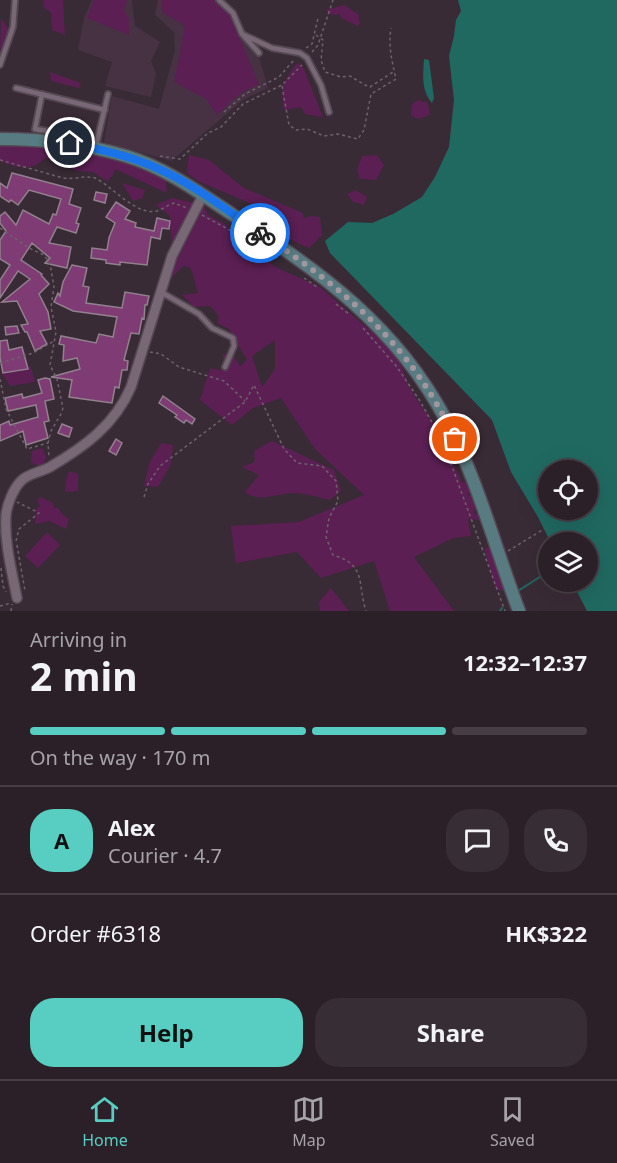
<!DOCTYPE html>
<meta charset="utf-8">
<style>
body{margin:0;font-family:"Noto Sans",sans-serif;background:#372d34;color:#f1f3f6;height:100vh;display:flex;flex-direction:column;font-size:22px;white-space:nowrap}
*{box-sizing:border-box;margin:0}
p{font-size:20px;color:#a6a3a8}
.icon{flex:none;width:33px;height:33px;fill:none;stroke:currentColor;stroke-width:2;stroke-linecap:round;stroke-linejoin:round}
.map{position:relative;height:611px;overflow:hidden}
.sheet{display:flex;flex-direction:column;background:#2b2028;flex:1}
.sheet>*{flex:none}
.fabs{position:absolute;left:538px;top:460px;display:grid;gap:12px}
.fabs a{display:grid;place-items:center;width:60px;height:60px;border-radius:50%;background:#2b2028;box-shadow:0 6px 24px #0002,0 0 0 2px #473e45;font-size:30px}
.pin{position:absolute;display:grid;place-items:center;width:51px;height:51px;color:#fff;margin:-26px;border:3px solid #fff;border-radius:50%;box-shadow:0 2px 6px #0007}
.courier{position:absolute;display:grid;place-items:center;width:60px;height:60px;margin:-30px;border:4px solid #1a73e8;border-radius:50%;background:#fff;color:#222;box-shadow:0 2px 8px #0007}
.head em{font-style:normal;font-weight:700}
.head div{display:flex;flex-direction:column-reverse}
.head{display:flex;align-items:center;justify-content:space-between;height:102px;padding:0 30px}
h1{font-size:39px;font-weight:700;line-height:45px}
.bar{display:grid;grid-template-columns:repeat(4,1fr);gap:9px 6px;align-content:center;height:72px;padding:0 30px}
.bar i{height:8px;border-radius:4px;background:#473e45}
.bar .current{background:#57cec1}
.bar p{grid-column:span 4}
.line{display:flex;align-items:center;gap:15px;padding:0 30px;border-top:2px solid #473e45}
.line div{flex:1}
.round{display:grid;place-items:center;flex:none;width:63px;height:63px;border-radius:24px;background:#372d34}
.cta{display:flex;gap:12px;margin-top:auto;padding:12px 30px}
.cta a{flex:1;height:69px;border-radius:24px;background:#57cec1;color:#111;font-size:24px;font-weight:700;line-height:69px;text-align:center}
.cta a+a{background:#372d34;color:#f1f3f6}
.menu{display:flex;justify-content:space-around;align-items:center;height:84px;border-top:2px solid #473e45;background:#2b2028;font-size:16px;color:#a6a3a8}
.menu a{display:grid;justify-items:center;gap:3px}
.menu .current{color:#57cec1}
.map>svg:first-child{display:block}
</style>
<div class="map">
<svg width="617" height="611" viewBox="0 0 617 611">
<rect width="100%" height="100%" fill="#392b36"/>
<path fill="#463242" d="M92,0H132L135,26L160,42L151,61L156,74L151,97L105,86L112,62L78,50L84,18Z
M158,0H225L236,12L259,57L268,88L244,99L171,161L104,142L112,96L159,109L175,50L174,32L155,15Z"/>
<path fill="#5b1f53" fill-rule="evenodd" d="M43,0H63L65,35L52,30L51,12L44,8Z
M94,0H127L124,10L129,19V35L87,18Z
M162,0H219L230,14L259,84L241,93L217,115L206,99L174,82L185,26L162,12Z
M344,5L358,14L360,23L358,26L341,18L340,14L330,15L326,10Z
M1,18L9,29L10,49L0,58Z
M298,62L304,69L323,117L305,114L301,107L284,110C279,87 285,79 298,62Z
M50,72L81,83L79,88L51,81Z
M418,100L428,103L430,114C424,118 417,121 411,115L412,104Z
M0,142L94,152L165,177L167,193L115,169L113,175L107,181L93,172L78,171L45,158C32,172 17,168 0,161Z
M189,155L209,160L244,188L303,213L304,218L312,216L320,217L322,235L309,248L282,236L252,204L198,181L187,173Z
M377,155L384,165L376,180L360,179L357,170L362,156Z
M122,183L145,190L143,198L133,201Z
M356,190L367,197L364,205L353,202L347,194Z
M172,198L203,205L208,215L226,225L230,235L242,228L244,247L257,249L275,267L320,287L396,353L412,392L442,436L462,483L468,481L472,491L467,495L474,496L477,506L473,513L481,515V520L468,519L471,536L453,538L414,557L454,611H390L374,561L321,578L297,552L236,563L231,526L299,522L364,495L315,449L281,398L253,408L232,425L200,400L210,368L224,371L223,354L233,355L240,366L247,360L229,329L217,323L219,316L210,306L194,307L182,295L198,293L191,268L183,266L168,282L172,247L170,216L156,205ZM275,340V369L262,387L252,356Z
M12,365L31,367L35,382L10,386L1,372Z
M272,441L334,470L341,491L330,500C318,497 304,493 292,493C275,494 259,503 245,492L259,475L242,467L255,462L254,451Z
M161,443L173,445L171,464L158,487L144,486L149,464Z
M42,448L46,457L43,467L33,464L31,461L32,451Z
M69,471L78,474V491L65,492L66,480Z
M40,497L53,503L54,508H58L63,515L69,519L66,529L49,521L35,524L36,508L40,506L37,501Z
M47,532L60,545L38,568L25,556Z
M484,547L493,549L505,583L503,590H496Z
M331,588L349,611H320L319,602Z"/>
<path fill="#206961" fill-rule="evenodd" d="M458,0H617V611H587L572,582H588V543H551L538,517L511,472L492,420L330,253L325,241L348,222L372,223L393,214L422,197L435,177L449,147L454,100L449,56L454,36L456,20L461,11ZM549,471H588V510H549Z
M424,59L429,60L434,98L432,103C421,90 423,75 424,59Z"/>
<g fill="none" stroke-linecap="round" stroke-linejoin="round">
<path stroke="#206961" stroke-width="2" d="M518,591L549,571
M500,611L502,608"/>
</g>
<path fill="#7e3b74" stroke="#91808d" stroke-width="1.5" d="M12,173L73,189L69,204L81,208L76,223L79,224L76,233L57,227L49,243L71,247L67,268L45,263L50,258L32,243L21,260L42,274L41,275L49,284L39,294L48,312L51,329L40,331L47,344L35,351L27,332H25L21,325L28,324L17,301L2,302L30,279L18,271L0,298V280L10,265L0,259V240L6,231L0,223V216L5,212L16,225L23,210L49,224L53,214L56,215L61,199L29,190L18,205L11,200L9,202L0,196V183L7,188Z
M96,192L107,194L105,203L94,200Z
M116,202L130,211L125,219L136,223L135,227L154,231L157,218L170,221L169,229L162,228L160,239L151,237L147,265L120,262V265L106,263V260L91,258L92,248L107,250L109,238L115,223L106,217Z
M72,265L87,268L83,286L89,287L86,303L122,308L125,292L149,296L147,305H145L144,319L142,318L139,334L131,333L124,360L128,361L127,370H122L119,388L115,387L112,403L69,397L72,380L51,377L80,369L77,358L63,361L64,345L59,344L61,336L96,343L99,334L113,337L117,317L73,311L54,302L58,293L60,296L63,282Z
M17,326L19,333L6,335L5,327Z
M7,340L9,350L22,347L28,369L3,373L0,358V341Z
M45,378L50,379L54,399L45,401L49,421L44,422L48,438L26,445L23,431L0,441V425L9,421L10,425L38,417L36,405L8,411L5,398L22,394L23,398L42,393L38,380Z
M163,396L195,419L192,424L186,420L184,423L175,417L177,415L159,403Z
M62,424L72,428L69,437L58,433Z
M116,439L122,443L116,455L109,451Z"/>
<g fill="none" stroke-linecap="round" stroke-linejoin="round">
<g stroke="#544852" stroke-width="8">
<path id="service" d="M219,0L233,13L242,34L259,53
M242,34L272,48L300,53L307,58L321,85L329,112
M0,65L13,27L15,0
M16,88L105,110
M42,94L35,129L79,136L90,142
M96,146L108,94
M161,292L199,314L212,328L233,338L234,346L225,367"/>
</g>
<g stroke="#544852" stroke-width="12">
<path id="minor" d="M17,598C12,572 4,542 6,515C7,505 13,489 21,481C27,474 41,472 50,467C84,447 115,425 131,387L172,256L203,195"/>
</g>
<g stroke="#544852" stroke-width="15">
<path id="secondary" d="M0,139C42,139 85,144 126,156C166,168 198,192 233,215C320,272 396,325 446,420C478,480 495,548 519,611"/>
</g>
<path stroke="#6e626b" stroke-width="1.5" stroke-dasharray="3 3" stroke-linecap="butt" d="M316,35L323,40L321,60L325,72L341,77L350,76L365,85L370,87L393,72
M306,48L312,44L318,18
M312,52L318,45L333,0
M282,86L289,125L296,130L307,129L324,136L338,134L358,139L364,130L371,94L396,79C392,61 388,46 391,28
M224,112L245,94L279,77L294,60
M160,156L180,159L208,133L221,127L243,104L282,85L302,65
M0,160L63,178C74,180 84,175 95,178C112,186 136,216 157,211C163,209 168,205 174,203L187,208
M202,215L261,247
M0,228L29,248L42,254L48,260L51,269L54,287L51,307L56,332L50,365L57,379L63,408L61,414L51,431L48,443L49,457
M304,278L317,287
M336,304L349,314
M363,328L397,367L420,401L443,442L505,611
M150,352L161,354L179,367L224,381L245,401
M0,363L33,353L54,341
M0,379L6,409L27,449L48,443
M144,497L148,484L160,466L245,402L254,385L284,449L297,463L322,466L336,481L338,501L329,518L326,537L333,555C367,565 357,583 366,611
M16,541L19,529L39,513L17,502
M17,545L25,591
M508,551L544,529
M1,568L3,586L6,592
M0,606L11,603
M11,611L12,604"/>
<use href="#service" stroke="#786774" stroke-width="4.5"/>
<use href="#minor" stroke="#786774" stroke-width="9"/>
<use href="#secondary" stroke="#587b81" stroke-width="12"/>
</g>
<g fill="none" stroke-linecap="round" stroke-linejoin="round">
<path stroke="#a2969f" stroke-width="6" stroke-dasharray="0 10.8" d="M260,233C344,288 412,346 455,439"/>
<path stroke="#1a73e8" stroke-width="8" d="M70,143C101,150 131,156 159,169C195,185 228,211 260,233"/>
</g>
</svg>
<div class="fabs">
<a><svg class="icon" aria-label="locate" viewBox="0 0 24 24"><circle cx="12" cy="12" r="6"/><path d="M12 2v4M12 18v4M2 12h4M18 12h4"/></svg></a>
<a><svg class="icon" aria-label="layers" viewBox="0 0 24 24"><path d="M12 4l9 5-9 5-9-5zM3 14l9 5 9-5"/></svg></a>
</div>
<div class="pin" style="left:455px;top:439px;background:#ea580c"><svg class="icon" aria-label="bag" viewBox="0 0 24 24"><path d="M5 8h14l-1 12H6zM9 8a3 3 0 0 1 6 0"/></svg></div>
<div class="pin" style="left:70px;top:143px;background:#1f2937"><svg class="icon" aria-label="home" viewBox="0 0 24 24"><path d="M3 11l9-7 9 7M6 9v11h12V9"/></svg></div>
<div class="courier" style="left:260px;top:233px"><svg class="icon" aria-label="bike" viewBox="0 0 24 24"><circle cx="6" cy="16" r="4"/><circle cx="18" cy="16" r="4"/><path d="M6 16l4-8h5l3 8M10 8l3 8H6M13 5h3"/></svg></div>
</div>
<section class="sheet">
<div class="head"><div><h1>2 min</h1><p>Arriving in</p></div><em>12:32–12:37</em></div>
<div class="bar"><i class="current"></i><i class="current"></i><i class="current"></i><i></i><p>On the way · 170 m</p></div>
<div class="line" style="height:108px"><b class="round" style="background:#57cec1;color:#111">A</b><div><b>Alex</b><p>Courier · 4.7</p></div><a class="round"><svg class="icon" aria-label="chat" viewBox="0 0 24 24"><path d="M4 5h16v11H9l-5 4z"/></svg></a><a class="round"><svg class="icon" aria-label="phone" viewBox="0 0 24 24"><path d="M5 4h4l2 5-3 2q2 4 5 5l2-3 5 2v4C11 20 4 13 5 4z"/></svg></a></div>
<div class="line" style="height:78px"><div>Order #6318</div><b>HK$322</b></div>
<div class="cta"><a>Help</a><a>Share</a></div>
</section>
<nav class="menu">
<a class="current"><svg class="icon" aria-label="home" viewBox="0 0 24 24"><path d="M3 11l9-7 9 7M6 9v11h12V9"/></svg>Home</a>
<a><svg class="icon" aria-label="map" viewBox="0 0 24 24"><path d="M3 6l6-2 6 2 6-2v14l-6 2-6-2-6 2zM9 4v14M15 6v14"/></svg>Map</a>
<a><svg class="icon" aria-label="saved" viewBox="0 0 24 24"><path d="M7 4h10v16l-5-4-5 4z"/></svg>Saved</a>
</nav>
